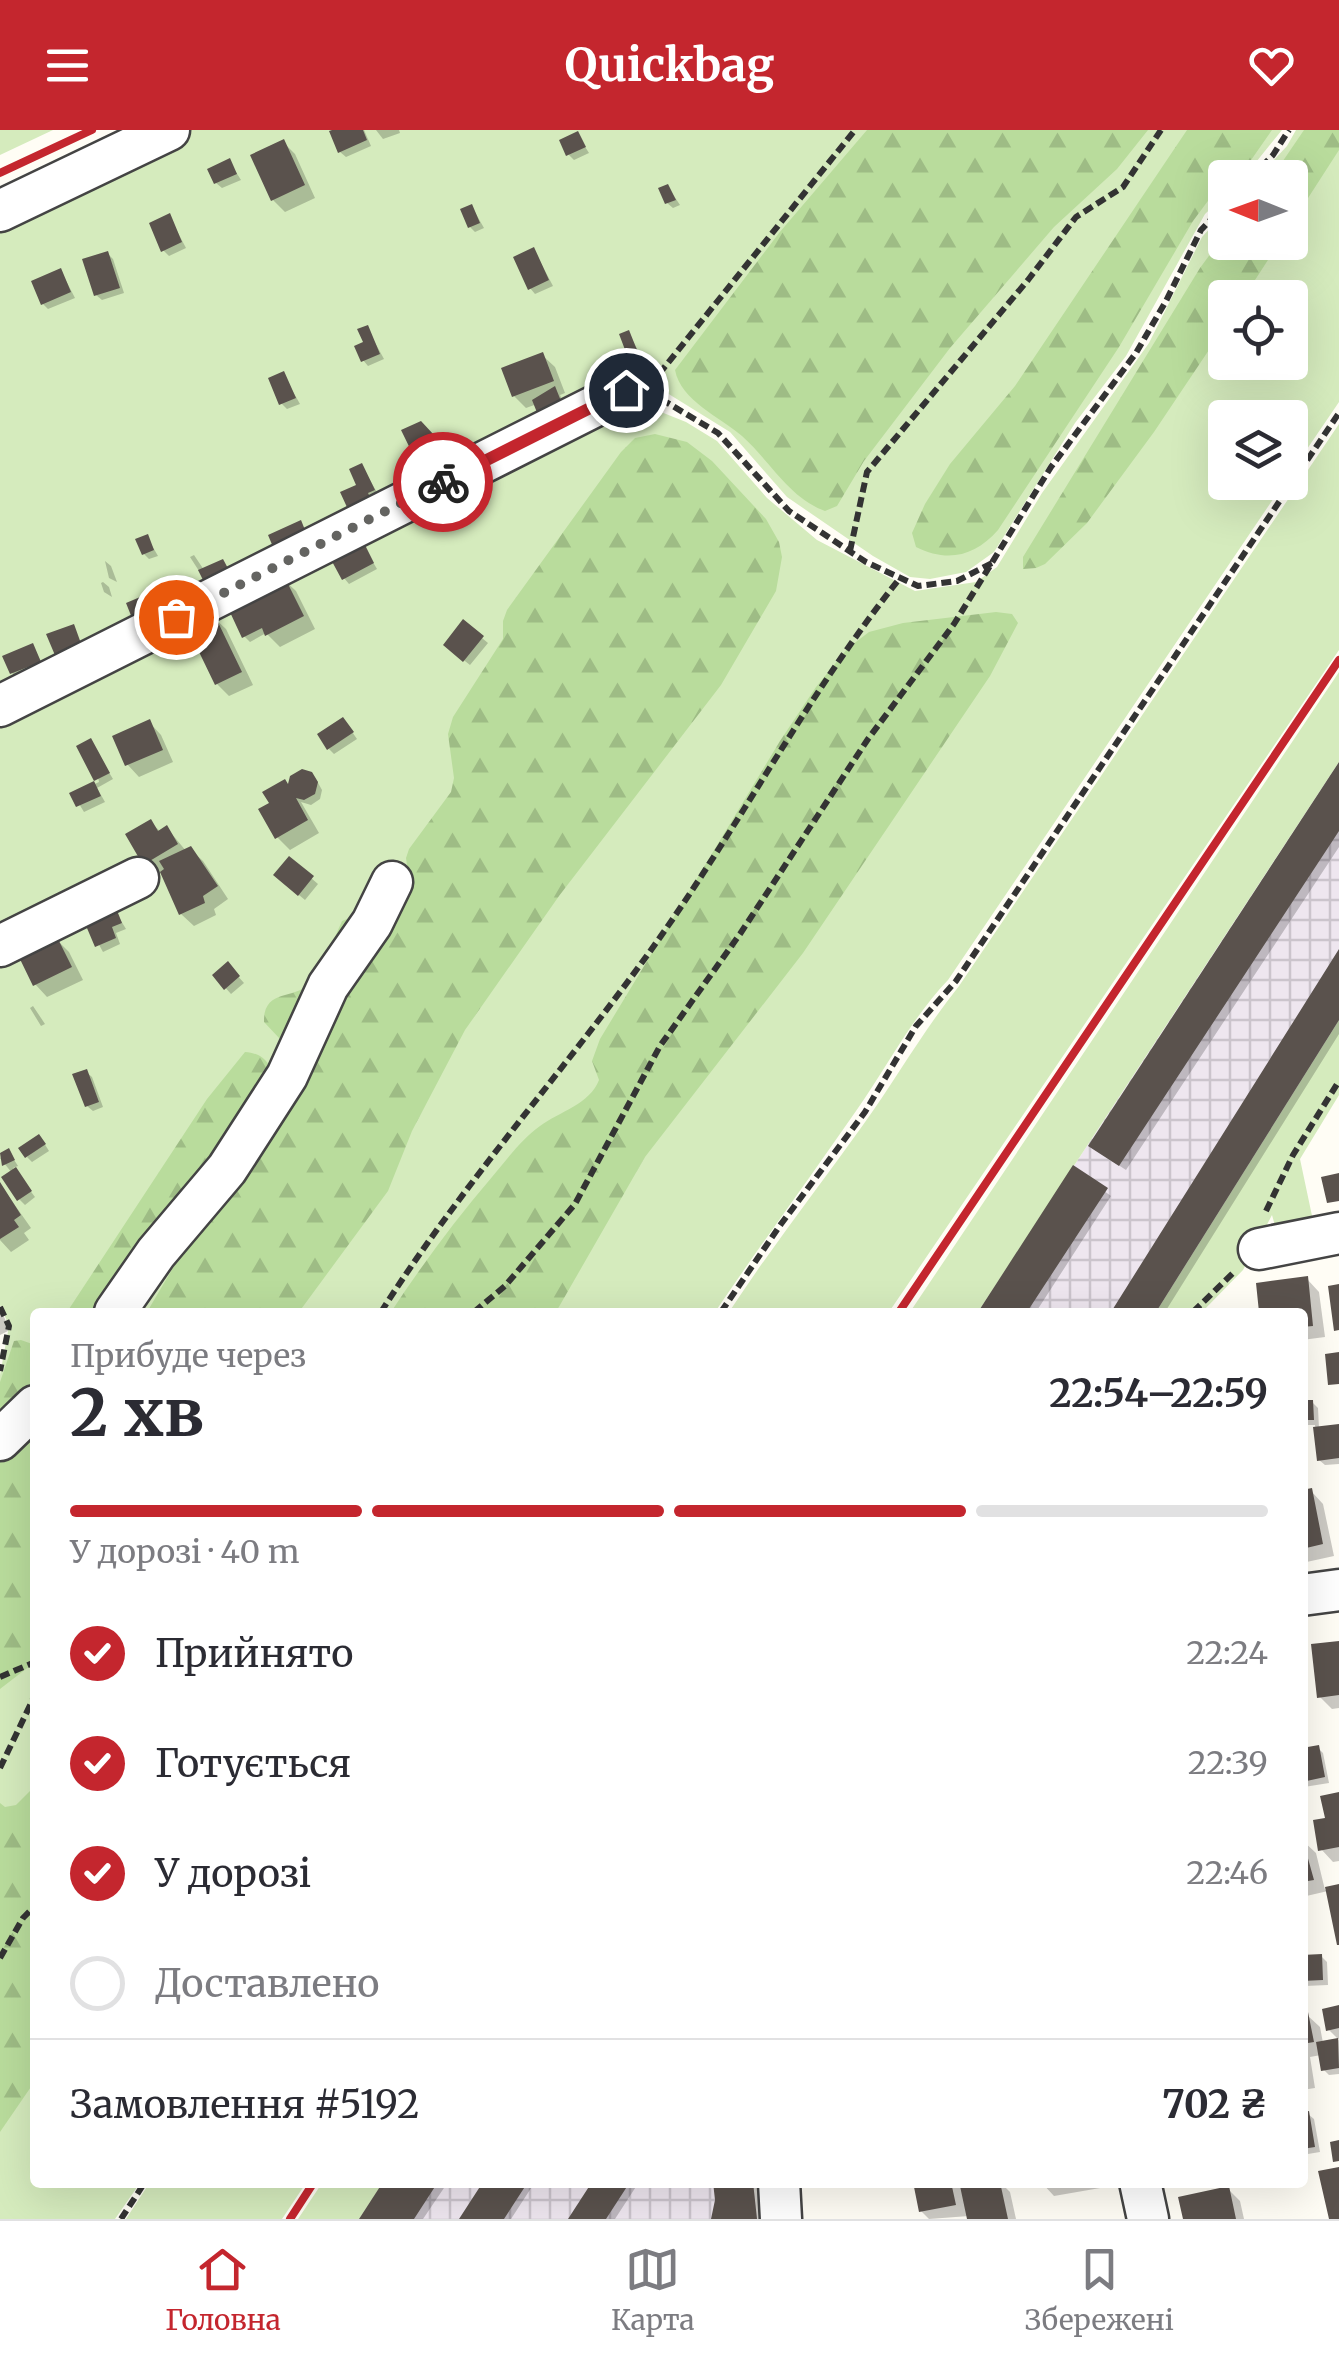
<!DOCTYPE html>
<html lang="uk">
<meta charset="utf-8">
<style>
body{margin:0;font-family:Merriweather,serif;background:#f7f7f7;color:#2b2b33;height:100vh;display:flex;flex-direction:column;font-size:38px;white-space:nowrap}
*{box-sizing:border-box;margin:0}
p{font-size:32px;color:#7c7c81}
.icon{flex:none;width:55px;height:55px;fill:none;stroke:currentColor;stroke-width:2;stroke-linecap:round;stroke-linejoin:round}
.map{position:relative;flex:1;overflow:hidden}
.sheet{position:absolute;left:30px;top:1178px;width:1278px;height:880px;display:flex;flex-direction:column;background:#fff;border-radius:10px;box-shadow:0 10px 40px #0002}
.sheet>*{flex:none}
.needle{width:65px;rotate:271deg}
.controls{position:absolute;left:1208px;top:30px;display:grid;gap:20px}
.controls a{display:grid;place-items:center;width:100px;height:100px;border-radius:10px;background:#fff;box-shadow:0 10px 40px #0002;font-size:50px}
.pin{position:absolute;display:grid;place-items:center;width:85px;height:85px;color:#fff;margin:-42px;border:5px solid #fff;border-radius:50%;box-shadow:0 2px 10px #0007}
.courier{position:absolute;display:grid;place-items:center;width:100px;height:100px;margin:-50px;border:8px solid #c4262e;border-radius:50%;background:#fff;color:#222;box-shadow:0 2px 12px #0007}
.overview em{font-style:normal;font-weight:700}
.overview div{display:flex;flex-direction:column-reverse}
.overview{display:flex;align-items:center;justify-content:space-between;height:170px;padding:0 40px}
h1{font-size:65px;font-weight:700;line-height:75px}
.bar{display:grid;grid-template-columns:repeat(4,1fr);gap:15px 10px;align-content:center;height:120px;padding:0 40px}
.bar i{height:12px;border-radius:8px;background:#e1e1e2}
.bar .selected{background:#c4262e}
.bar p{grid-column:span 4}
.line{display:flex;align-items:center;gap:25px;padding:0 40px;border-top:2px solid #e1e1e2}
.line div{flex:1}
ol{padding:0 40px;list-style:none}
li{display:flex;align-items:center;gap:30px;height:110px}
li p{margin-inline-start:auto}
li .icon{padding:10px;border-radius:50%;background:#c4262e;color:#fff;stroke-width:4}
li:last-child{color:#7c7c81}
li i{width:55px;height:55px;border:5px solid #e1e1e2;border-radius:50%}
header{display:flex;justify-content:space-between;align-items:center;height:130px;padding:0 40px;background:#c4262e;color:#fff;font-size:45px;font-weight:700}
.tabs{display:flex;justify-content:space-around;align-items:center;height:140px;border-top:2px solid #e1e1e2;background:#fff;font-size:28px;color:#7c7c81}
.tabs a{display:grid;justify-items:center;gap:5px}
.tabs .selected{color:#c4262e}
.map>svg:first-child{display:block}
</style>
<header><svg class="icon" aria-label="menu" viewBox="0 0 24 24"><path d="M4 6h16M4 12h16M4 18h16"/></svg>Quickbag<svg class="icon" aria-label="heart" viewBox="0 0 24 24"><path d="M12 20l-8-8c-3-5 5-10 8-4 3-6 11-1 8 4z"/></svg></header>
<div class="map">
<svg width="1339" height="2089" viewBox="0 0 1339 2089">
<defs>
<pattern id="industrial-grid" width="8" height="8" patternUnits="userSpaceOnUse" patternTransform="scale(2.5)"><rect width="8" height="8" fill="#eee6ef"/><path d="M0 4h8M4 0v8" fill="none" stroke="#cbc4cc"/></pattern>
<pattern id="forest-firs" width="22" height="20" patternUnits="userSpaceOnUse" patternTransform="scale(2.5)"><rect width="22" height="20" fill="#b9dc9c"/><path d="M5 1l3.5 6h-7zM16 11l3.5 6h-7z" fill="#9ebc85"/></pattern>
</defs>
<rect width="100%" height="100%" fill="#fffdf5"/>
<path fill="url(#industrial-grid)" d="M1339,632V890L1156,1182H978Z
M383,2052L753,2053L757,2089H359Z"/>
<path fill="#d5ebbd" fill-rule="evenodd" d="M0,0H53L0,25Z
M183,0H1282L1244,47L1225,48V65L1205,84L1126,226L1075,293L994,422L966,442L930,449L910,447L873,426L787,367L730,302L659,258L624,250L0,571V88Z
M1296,0H1339V272L1290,344V288H1225V352L1284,353L948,850C911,889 887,937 856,981C809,1049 761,1114 715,1182H123L288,923L108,1182H35V1266L0,1293V1245L9,1196L0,1175V587L632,265L641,274L686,292L717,311L767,368L817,410L915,461L976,452L997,437L1042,363L1149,213L1202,107L1225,82V112H1290V48L1258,47L1287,16ZM1225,168H1290V232H1225Z
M1339,294V520L889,1182H729C771,1118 818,1058 863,995C896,949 923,901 959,856Z
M1339,542V632L978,1182H910Z
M1339,890V965L1300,1029L1315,1100L1277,1103L1272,1085L1243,1140L1202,1182H1156Z
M35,1285V2052L140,2053L115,2089H0V1318Z
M150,2052H306V2053L282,2089H126Z
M322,2053H383L359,2089H298Z"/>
<path fill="url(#forest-firs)" d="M867,0H1148L1117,39L1054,97L950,218L864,331L837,376L825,381C789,368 770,331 742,306C720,287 681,271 675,240L779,103Z
M1187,0H1272L1249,33L1225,48L1193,91L1119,217L998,400C975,426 948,433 916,417L912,403L925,374L950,334L1015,256Z
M1304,0H1339V20L1290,96V48L1272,47Z
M1225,104V112L1279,113L1244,167L1225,168V196L1154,302L1087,393L1045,434L1036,438L1023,439V427L1200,138Z
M655,304L687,312L712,331L766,389L779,412L782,427L776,461L721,555L559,766L465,900L412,1001L388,1061L299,1182H147L190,1109L307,939L358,840L405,776L410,757L406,728L409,719L451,662L454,648L448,604L453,587L503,509V491L507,480L621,322L635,308Z
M996,482L1012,484L1018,493L990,546L803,823L645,1027L556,1182H391C422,1135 455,1090 492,1047C507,1029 522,1009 540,996C559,982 590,974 599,950L592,931L600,909L780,611L816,557L848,518L869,502L903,493Z
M357,785L283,910L280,909L264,892C263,859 294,869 308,855C325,836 332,813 342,791Z
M245,922C256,923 264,926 270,937L266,953L103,1182H67L207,969Z
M21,1210L35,1215V1264L4,1281L0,1278V1252L14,1211Z
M35,1294V1532L0,1559V1327Z
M35,1656V1951L0,2002V1673L5,1677L16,1675Z"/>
<path fill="#0003" d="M338,0H364L371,16L346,27L340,22Z
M376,0H399L400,3L383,9Z
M577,4L589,23L574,30L569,25Z
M283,12L295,24L315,68L285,82L273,70Z
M229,31L241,50L222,58L216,53Z
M668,57L680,75L673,78L667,73Z
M472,77L484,98L475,102L470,97Z
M169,86L186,118L169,126L163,120Z
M534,120L553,156L535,164L530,158Z
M108,124L113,129L124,163L102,170L96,165Z
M61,141L75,168L48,179L43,174Z
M367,198L384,229L368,236L363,230Z
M628,202L641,226L635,229L629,223Z
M542,225L555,237L565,263L560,265L567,281L537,274L526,278L514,266Z
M283,244L300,274L287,279L282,274Z
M420,294L446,321L460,352Z
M362,336L379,366L372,369L360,356Z
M437,371L449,387L430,398L425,392Z
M147,407L158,426L149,429L144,424Z
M360,410L377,439L349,454L344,448Z
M194,425L204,440L223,432L236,452L199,441L190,427Z
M105,431L111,436L117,452L109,448Z
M283,449L296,461L315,499L280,517L266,503L250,512L244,506Z
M103,452L109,457L112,467L104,462L101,453Z
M213,487L226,499L253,555L229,566L217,554Z
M482,508L488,513L470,535L451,520Z
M32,516L45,538L18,548L12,543Z
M149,592L161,605L173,632L139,647L127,634Z
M348,596L357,609L334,624L329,619Z
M90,611L113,649L97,658L105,672L84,682L73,664L99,652Z
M1339,639V717L1126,1040L1097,1021Z
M317,651L322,660L320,669L311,675L301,672L319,703L290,720L277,707L289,657Z
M150,692L161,702L167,698L186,721L190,719L203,731L228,769L214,779L216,785L194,796L181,784L163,742L157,745L145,733Z
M289,729L318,754L305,770L282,751Z
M115,781L126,799L116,803L120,814L103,822L87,793Z
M57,810L69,822L83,850L47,867L35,854Z
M1339,823V904L1165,1182H1114Z
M228,835L244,853L231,864L215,846Z
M33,876L45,894L41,896L30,878Z
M86,942L92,947L103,977L93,981L87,976Z
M44,1013L49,1021L32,1032L27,1027Z
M9,1022L18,1036L13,1038L35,1067L25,1075L19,1069L12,1043L0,1028Z
M1074,1039L1111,1066L1036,1182H981Z
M0,1054L31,1098L24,1103L29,1110L11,1122L0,1110Z
M1307,1149L1319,1162L1325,1207L1302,1210V1182H1262L1258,1155Z
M0,1178L10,1200L0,1205Z
M1302,1272H1312L1318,1278L1319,1299L1339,1296V1334L1325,1335L1319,1330L1315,1295H1302Z
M1311,1361L1323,1374L1334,1426L1302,1433V1363Z
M1339,1513V1578L1332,1579L1320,1567Z
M1318,1618L1323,1623L1329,1653L1304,1657L1302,1621Z
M1339,1664V1731L1333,1732L1321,1719L1327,1690Z
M1302,1710L1316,1723L1325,1760L1339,1757V1811L1328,1761L1302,1767Z
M1321,1826L1327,1832L1328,1855L1305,1856L1302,1827Z
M1339,1878V1944L1329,1945L1324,1940L1321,1925L1310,1927L1315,1958L1302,1960V1886L1307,1885L1320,1897L1323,1913L1339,1910L1328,1899Z
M1308,1984L1314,1989L1320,2022L1302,2025V1985Z
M388,2052H448L423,2089H363Z
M484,2052H535L511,2089H460Z
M595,2052H639L615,2089H571Z
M715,2052H757L761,2089H714L717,2070Z
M915,2052H960L961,2058L1000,2052L1010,2062L1016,2089H970L969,2086L929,2089L921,2081Z
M1041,2052H1106V2057L1054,2066Z
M1228,2059L1240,2071L1244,2089H1186Z"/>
<path fill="#5a524d" d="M332,0H363L367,10L338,23L329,1Z
M578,1L586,17L566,26L559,10Z
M284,9L305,55L271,71L250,25Z
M230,28L237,44L214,54L207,39Z
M668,54L676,70L665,74L658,58Z
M472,74L480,93L468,98L460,79Z
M170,83L182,112L161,122L149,93Z
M534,117L549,150L528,160L513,127Z
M108,121L120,158L94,166L82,129Z
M61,138L71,162L41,175L31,151Z
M368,195L380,224L361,232L354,216L363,212L357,199Z
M629,200L637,220L627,225L619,204Z
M543,222L554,251L512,267L501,238Z
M284,241L296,268L279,275L268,248Z
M555,256L563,276L538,285L532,270Z
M421,291L434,305L449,339L426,351L401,300Z
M362,333L375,360L368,363L375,377L352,388L340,362L356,355L349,339Z
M438,367L445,381L423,394L415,380Z
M301,390L305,400L300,402L304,411L276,424L268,405Z
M148,404L154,420L142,425L135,409Z
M361,407L374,433L342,450L328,424Z
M223,429L232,446L207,458L198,440Z
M284,446L304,486L265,506L262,498L242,508L229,480Z
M152,462L161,482L134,493L126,473Z
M214,484L242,542L215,555L187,497Z
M463,489L484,506L463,532L443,515Z
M74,494L83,519L57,530L46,504Z
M33,513L41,532L10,544L2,526Z
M343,587L354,602L327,620L317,604Z
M150,589L163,620L125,636L112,606Z
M91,608L110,643L94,651L101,666L76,677L69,663L94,651L76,616Z
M1339,632V701L1119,1036L1088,1016Z
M302,639L312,642L318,652L315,664L304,670L296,668L308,690L275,709L258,679L269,673L262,662L285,649L288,654L290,646Z
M151,689L158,701L167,695L178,714L143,735L125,704Z
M191,716L218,756L203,766L205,773L179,785L160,742L164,739L159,731Z
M289,726L314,746L298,766L273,745Z
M116,778L122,793L112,797L116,808L95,817L84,791Z
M57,807L72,837L33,856L18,825Z
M1339,819V890L1156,1182H1111Z
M228,831L240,846L224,860L212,845Z
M87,939L99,972L85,977L72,944Z
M39,1004L46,1014L25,1028L18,1018Z
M9,1018L15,1030L2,1036L0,1023Z
M1073,1035L1108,1058L1027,1182H978Z
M16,1037L32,1061L17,1071L1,1047Z
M1339,1043V1071L1327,1073L1321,1047Z
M0,1052L21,1085L14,1090L19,1097L0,1109Z
M1308,1146L1313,1196L1302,1197V1182H1259L1256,1153Z
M1339,1154V1200L1334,1201L1328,1156Z
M1339,1222V1254L1328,1255L1325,1224Z
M1302,1270H1313L1314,1290H1302Z
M1339,1294V1328L1317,1331L1313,1297Z
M1312,1358L1323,1414L1302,1419V1360Z
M1339,1511V1565L1317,1568L1311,1514Z
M1319,1615L1325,1647L1302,1652V1618Z
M1339,1662V1717L1318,1721L1313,1690L1325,1688L1320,1666Z
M1302,1707L1314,1750L1302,1752Z
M1339,1754V1815H1337L1325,1757Z
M1322,1824L1323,1850L1302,1851V1825Z
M1339,1875V1898L1326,1901L1322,1879Z
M1308,1882L1314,1912L1302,1914V1883Z
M1338,1908L1339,1938L1321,1941L1316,1912Z
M1309,1981L1315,2017L1302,2019V1982Z
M1339,2010V2031L1333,2032L1330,2012Z
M1339,2037V2089H1329L1318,2041Z
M383,2052H438L414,2089H359Z
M483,2052H528L504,2089H459Z
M592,2052H630L606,2089H568Z
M713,2052H753L757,2089H711L715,2070Z
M913,2052H951L956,2075L919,2082Z
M976,2052H1000L1008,2089H967L960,2056Z
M1229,2056L1236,2089H1183L1178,2067Z"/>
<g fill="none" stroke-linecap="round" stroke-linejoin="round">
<g stroke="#444" stroke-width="45">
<path id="minor" d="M0,81L169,0
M0,576L627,260
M0,816L138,748
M1259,1119L1339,1103
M115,1182L156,1123L227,1039L287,946L328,856L372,793L392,752
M0,1310L35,1276
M1302,1465L1339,1460
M779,2052L781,2089
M1140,2052L1148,2089"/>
</g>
<path stroke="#333" stroke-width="6" stroke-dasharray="10 5" stroke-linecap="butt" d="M1251,48L1273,25L1289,0
M659,244L855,0
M661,269L718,303L789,381L866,432L918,456L957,451L994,432
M850,421L867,342L1028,150L1076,87L1123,57L1161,0
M1266,1081L1293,1025L1339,951
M0,1177L9,1196L0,1241
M381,1182C459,1059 557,949 643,831C734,707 804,568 900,448
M474,1182L505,1156L575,1074L660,916L740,804L868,609L954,494L1051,337L1136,223L1166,171L1201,100L1225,75
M721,1182L781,1094L865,982L916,896L956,851L1339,283
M1193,1182L1234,1142
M0,1547L35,1532
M0,1638L35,1565
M0,1828L23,1788L35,1776
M121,2089L145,2052"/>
<use href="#minor" stroke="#fff" stroke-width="40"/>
<path stroke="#c4262e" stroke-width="8" d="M0,43L92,0
M899,1182L1339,530
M290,2089L314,2052"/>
</g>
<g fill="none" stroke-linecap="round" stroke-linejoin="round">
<path stroke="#646461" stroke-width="10" stroke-dasharray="0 18" d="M176,487L443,352"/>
<path stroke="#c4262e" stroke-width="12" d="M443,352L626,260"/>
</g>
</svg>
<div class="controls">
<a><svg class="needle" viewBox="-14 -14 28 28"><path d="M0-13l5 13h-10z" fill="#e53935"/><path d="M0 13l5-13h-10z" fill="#7c7c81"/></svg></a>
<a><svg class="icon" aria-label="locate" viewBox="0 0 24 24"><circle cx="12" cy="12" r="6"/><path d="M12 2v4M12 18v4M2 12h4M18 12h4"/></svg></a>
<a><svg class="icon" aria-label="layers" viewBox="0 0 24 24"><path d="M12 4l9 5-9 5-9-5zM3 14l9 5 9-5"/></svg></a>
</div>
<div class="pin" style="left:176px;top:487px;background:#ea580c"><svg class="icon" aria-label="bag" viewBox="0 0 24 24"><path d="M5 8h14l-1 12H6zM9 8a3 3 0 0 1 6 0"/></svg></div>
<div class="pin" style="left:626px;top:260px;background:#1f2937"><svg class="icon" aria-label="home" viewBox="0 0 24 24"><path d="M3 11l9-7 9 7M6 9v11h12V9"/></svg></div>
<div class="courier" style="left:443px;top:352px"><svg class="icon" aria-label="bike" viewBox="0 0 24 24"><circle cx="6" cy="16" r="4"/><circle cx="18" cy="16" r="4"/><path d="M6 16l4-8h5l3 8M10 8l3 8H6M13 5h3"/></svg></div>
<section class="sheet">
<div class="overview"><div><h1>2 хв</h1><p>Прибуде через</p></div><em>22:54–22:59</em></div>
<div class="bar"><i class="selected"></i><i class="selected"></i><i class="selected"></i><i></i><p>У дорозі · 40 m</p></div>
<ol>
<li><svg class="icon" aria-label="check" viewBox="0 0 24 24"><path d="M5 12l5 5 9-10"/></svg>Прийнято<p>22:24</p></li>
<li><svg class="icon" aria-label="check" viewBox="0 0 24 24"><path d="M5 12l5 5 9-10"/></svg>Готується<p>22:39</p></li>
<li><svg class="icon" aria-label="check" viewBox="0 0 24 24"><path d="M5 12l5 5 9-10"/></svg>У дорозі<p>22:46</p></li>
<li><i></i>Доставлено</li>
</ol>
<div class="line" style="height:130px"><div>Замовлення #5192</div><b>702 ₴</b></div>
</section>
</div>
<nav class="tabs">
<a class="selected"><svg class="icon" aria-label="home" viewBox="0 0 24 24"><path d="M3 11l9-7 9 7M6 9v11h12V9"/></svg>Головна</a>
<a><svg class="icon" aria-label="map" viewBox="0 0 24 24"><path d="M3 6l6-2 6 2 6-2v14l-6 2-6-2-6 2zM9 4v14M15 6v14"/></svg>Карта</a>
<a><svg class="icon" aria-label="saved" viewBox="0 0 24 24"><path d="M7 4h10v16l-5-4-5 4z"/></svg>Збережені</a>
</nav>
